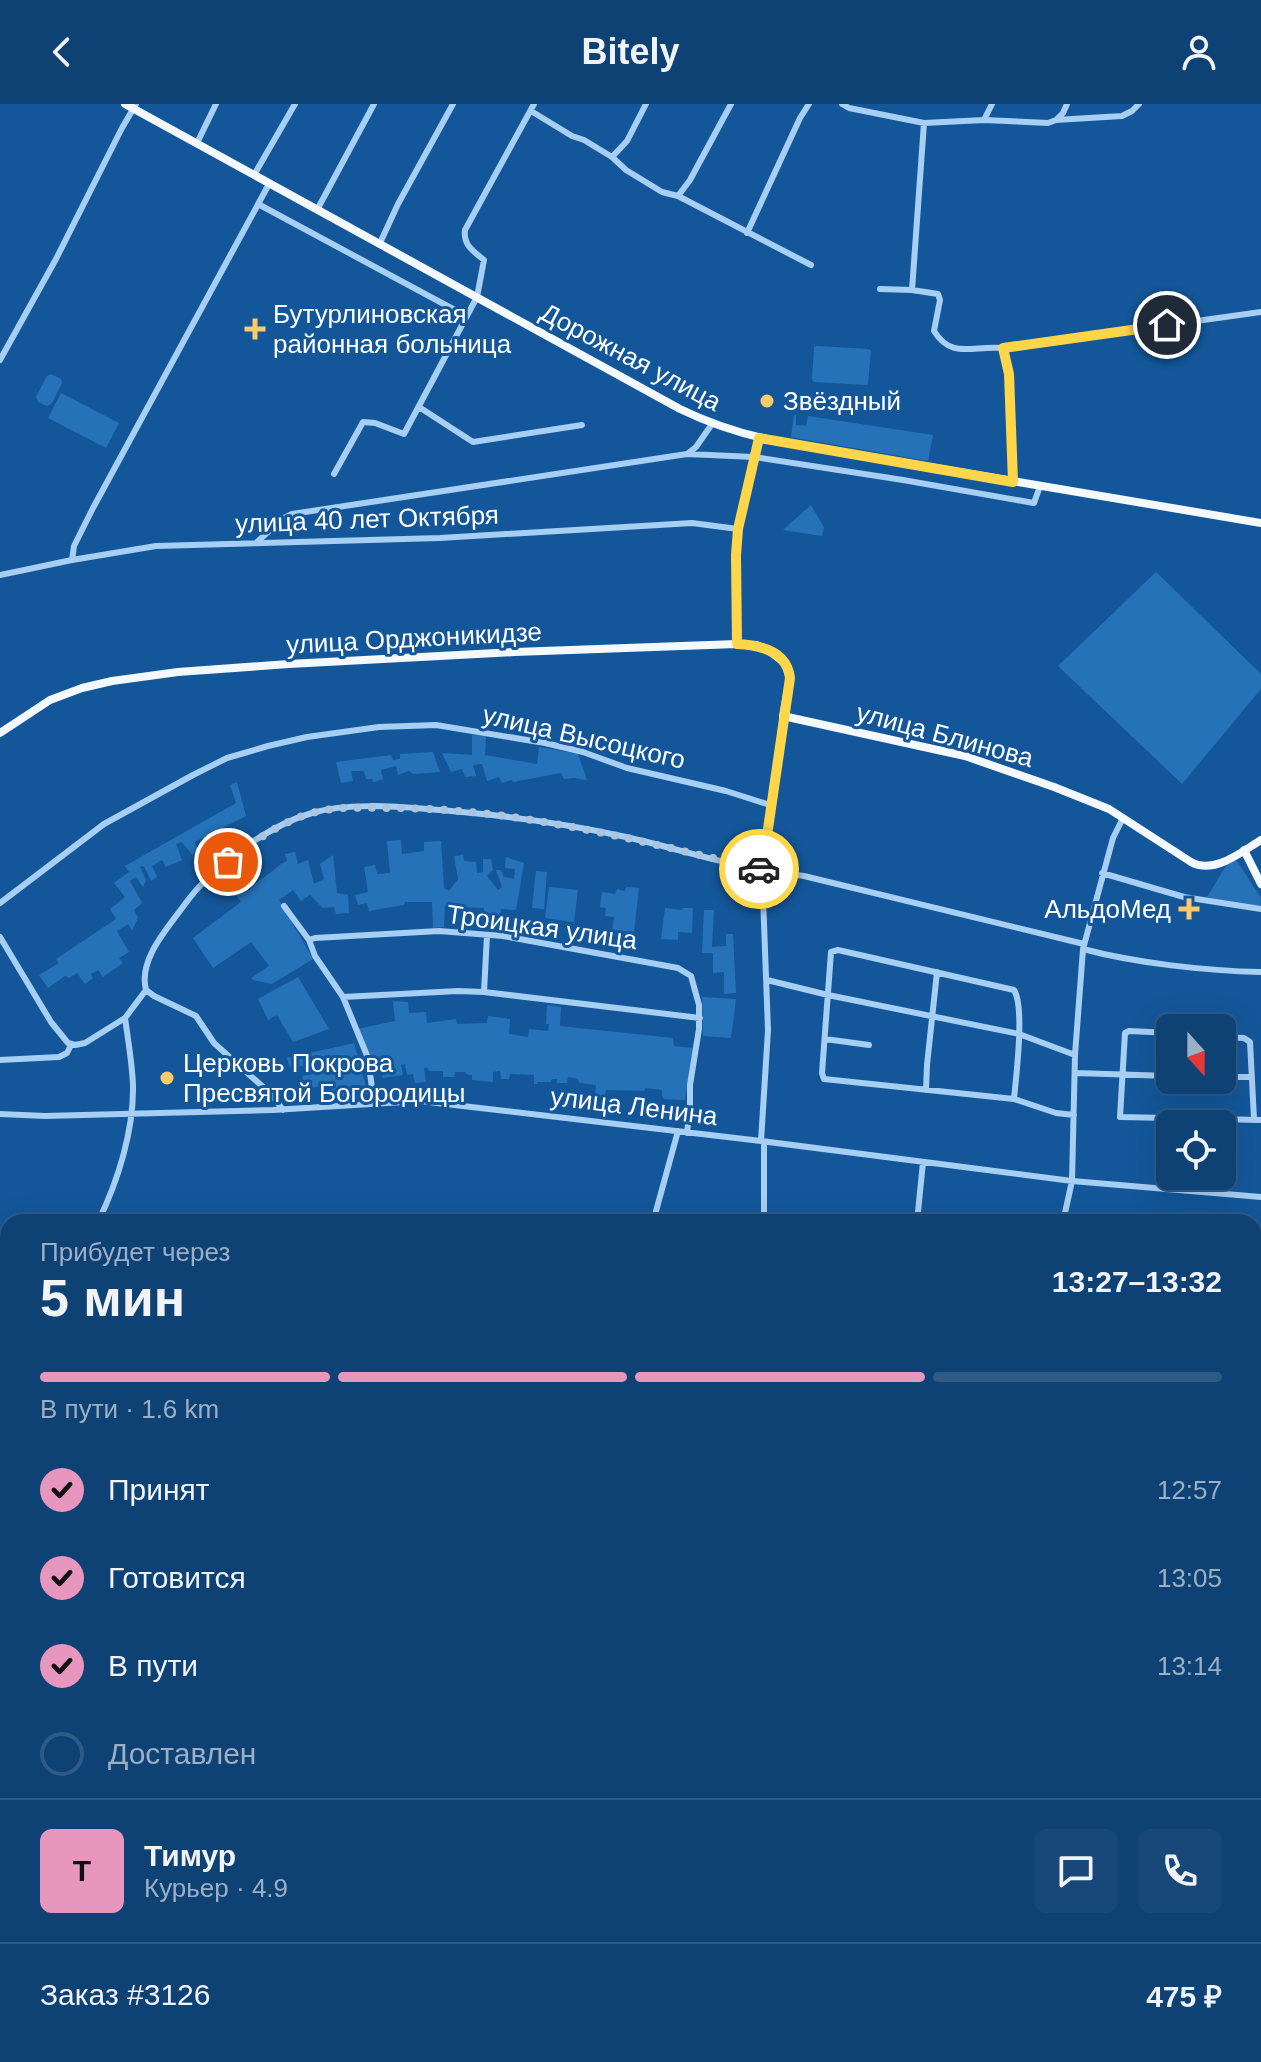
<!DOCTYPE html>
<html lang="ru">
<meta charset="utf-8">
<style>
body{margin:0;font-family:Arial,sans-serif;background:#174879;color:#f1f3f6;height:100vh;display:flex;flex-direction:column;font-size:30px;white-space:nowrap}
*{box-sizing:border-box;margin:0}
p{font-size:26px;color:#9bafc5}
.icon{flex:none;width:44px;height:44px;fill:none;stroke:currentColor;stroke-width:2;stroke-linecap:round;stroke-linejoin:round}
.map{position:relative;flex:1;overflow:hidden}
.details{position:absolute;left:0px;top:1110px;width:1262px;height:848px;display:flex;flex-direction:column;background:#0e4174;border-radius:24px 24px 0 0;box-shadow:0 8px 32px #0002,0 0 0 2px #2e5a86}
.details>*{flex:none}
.needle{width:52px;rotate:159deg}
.controls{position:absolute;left:1156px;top:910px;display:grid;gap:16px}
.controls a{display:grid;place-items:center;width:80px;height:80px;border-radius:12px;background:#0e4174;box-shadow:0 8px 32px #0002,0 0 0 2px #2e5a86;font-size:40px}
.pin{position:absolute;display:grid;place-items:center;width:68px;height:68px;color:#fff;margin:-34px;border:4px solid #fff;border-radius:50%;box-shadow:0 2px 8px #0007}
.courier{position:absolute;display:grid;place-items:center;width:80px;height:80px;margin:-40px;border:6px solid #ffd54a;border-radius:50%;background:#fff;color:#222;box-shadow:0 2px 10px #0007}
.overview em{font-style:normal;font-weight:800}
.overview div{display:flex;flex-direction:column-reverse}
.overview{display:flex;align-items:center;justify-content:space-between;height:136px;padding:0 40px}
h1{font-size:52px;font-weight:800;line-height:60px}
.bar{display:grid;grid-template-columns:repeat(4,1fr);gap:12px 8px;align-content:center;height:96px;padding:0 40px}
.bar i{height:10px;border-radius:6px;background:#2e5a86}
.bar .current{background:#e797bd}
.bar p{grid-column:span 4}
.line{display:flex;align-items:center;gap:20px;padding:0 40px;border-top:2px solid #2e5a86}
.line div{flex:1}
.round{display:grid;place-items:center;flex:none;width:84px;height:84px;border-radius:12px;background:#174879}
ol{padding:0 40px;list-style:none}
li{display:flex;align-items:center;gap:24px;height:88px}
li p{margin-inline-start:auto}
li .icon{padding:8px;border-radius:50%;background:#e797bd;color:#111;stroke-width:4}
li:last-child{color:#9bafc5}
li i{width:44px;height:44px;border:4px solid #2e5a86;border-radius:50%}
header{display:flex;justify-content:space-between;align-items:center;height:104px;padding:0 40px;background:#0e4174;font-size:36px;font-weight:800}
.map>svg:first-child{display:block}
</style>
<header><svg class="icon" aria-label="back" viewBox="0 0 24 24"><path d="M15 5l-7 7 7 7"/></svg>Bitely<svg class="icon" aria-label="person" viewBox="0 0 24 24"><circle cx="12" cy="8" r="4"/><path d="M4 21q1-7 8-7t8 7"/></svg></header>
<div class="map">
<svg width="1261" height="1958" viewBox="0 0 1261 1958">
<rect width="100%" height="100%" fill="#13579a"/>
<path fill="#2672b8" d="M816,242L869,245L871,247L868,280L867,281L814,278L812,276L814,243Z
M51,270L61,275L62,279L52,299L47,302L38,298L36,293L47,272Z
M61,289L119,319L106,344L48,314Z
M794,311H796V321L806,322L808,312L933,331L928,357L791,333Z
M811,401L824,423L822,432L783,426Z
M1156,468L1261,570V585L1182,680L1058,562Z
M472,631L486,632L485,651L537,660L539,643L578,650L587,676L574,674L564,675L561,669L513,678L512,676L502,679L499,673L487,677L482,660L473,661L476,672L465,673L462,665L451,668L442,649L472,651Z
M433,648L440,668L413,670L409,667L398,671L396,662L381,666L383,675L373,678L372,675H366L364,667H351L353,677L341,679L336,658L391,651L393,656L400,655V650Z
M237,678L246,712L195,738L198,747L192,751L182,738L176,740L182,756L166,763L162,756L152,762L157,773L151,777L144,762L140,763L146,776L143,783L136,773L130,777L142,799L134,806L138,814L132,827L128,820L117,827L129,848L119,854L123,859L103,873L98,866L91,870L93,874L85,880L77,869L69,874L65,872L48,884L39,871L59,859L56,855L116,815L110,805L125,793L114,779L129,768L125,762L236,699L230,681Z
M401,736L402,750L424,747V738L441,737L444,784L449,787L458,775L454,752L463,751L464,757L476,758L477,769L483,768V755H491L493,766L487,772L498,786L502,783L496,766H501L504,773L514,775L515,765L505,764L506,753L524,759L516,806L501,805L499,827L484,826V804L445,802L444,823L433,824L432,798H405L404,801L369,807L367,799L358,801L355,791L368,788L364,763L375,761L377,770L390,769L387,737Z
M295,748L298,760L308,756L314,780L324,775L320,760L333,751L337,789L348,791L349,809L336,810L334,803L323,804L310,791L301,797L293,786L279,796L313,855L272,880L253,876L251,874L269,862L251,838L213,864L193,834L241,798L234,788L244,780L249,787C257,777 260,776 270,769C277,764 279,760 287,757L285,750Z
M1229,757H1237L1261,794L1260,804L1207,793Z
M536,767L547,768L544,805L532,804Z
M549,783L578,786L574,818L545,814Z
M626,783L639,784L634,828L612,826L614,813L605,812L606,804L600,803L602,788L615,790L617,785L625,787Z
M665,804L682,806L683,804H693L692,829L678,828V836L661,835Z
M704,806H714L712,843L726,842V830H733L736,889L724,890V868L713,869V849H702Z
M298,873L329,925L293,938L277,911L268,916L258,895Z
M702,893L736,895L731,934L703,932Z
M393,897L408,898L409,909L426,908L427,919L456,915L457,920L487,919L488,912L510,915L509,930L528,933L529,925L548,927L549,920H546L547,901L561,903L560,922L673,934L674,942L693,944L685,996L664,995L662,992V986L645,984L644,987L606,986L605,992L595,991L596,981L579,979L578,975L568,973L567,979H557V975H552L551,978H538L537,980H534V971L510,970L509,975H501L500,967L493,968V978L472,976V971H468L465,968H455L454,973H443V967H429L427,963L424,964L426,978L415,979L413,970L407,971L405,960L401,961L403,971L383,974L379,960L367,963L357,925L395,917Z
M354,939L368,990L324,994L322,982L306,985L302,972L337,966L335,956L290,964L287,954Z
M1254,1693L1261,1700V1753L1254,1761Z
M0,1820L8,1825V1942L1,1937L0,1934Z"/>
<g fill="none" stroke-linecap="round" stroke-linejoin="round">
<path stroke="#99caf6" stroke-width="2" d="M1254,1233L1261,1243
M0,1534L8,1533"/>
<path stroke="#376898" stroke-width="8" d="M1254,1632L1261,1625
M117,1958L133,1950"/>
<path stroke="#a7cef3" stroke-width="6" d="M842,0L849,4L924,19L984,16L1048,19L1056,16L1122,12L1132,7L1139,0
M531,7L572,32L584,36L612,53L626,66L662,88L678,92L811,161
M984,16L992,0
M1056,16L1063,9L1067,0
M924,19L912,186L938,190L940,196L934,227C952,256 973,241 1003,244L1261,208
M197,39L216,0
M612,53L627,37L646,0
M254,71L295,0
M678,92L690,76L731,0
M258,100L466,212
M317,106L374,0
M747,129L800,14L809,0
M380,139L398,100L453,0
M880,185L912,186
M1003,244L1009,270L1013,378
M0,256L56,155L122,24L136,0
M419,303L473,338L582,321
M687,350L696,343L712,320
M334,370L363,318L375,319L404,330L477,193L484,156C473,147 463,141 465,126L534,0
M256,439L282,415L292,410L687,350L754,353L903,376L1034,399L1040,382
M72,456L74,442L93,404L269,80
M0,471L72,456L156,442L440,434L692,419L738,425
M737,540L736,451L738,425L759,334
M1102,769L1184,793L1261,805
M0,799L104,720L193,671L227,654L268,642L307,633L379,623L436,621L545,639L583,648L627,664L726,687L770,701
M284,802L309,836
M0,833L51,918L68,939L75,941L85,939L125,914
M1083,845C1135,859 1207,867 1261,868
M767,876L828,891L1019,930L1075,951
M146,886L154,892L196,912L214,939L272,991L283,1006
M484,888L487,831
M343,893L458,887L484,888L700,914
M1170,929L1129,927L1125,929L1120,1013L1261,1016
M1222,933L1244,934L1250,938L1254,1015
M825,935L869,941
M0,956L59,953L67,949L71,941
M1075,969L1170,972
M1222,973H1252
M926,986L927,961L937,868
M1014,995C1016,973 1025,903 1014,886L838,846L831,848L822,969L824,975L1014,995L1056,1009L1074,1011
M374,999L368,954L343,893L315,852L309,836L315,834L439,827L503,832L678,864L691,872L699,901V925L690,981V1004L687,1029
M0,1010L45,1012L273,1006L420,997L761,1037L1072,1077L1261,1093
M761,1037L768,926L762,766L783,612
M98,1118C118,1077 134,1026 133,981C132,958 128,936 125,914L146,886C138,855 168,824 185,800C213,762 267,722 312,709C346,699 392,702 427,705C494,710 560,718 626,733C671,743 716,758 762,766C776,768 790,770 804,772L1084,840
M653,1118L678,1027
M764,1118V1038
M917,1118L923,1058
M1063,1118L1072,1077L1075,951L1083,845L1113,734L1123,714
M0,1170L8,1175
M0,1540H8
M1254,1604L1261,1605
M0,1713L8,1716
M1254,1883L1261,1873
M543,1950L662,1958
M297,1958L301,1950
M340,1958L343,1950
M1201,1958L1206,1950"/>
<path stroke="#f3f9ff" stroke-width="8" d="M125,0L680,305C713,321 741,330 776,337L1261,419
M0,629L50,596L82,584L112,577L178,568L289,560L515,548L737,540L756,541L767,545L785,559L790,574L783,612L965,652L1054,683L1109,705L1191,758C1214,771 1241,748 1261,736
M1244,746L1261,780"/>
</g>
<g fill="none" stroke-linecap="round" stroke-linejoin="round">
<path stroke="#acc4dc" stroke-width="8" stroke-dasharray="0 14.4" d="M228,758C253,738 280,718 312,709C336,702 360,704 385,704C512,703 636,736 759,765"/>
<path stroke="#ffd54a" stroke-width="10" d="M759,765L762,766L790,574C787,547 759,541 737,540L736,451L738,425L759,334L1013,378L1009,270L1003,244L1167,221"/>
</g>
<g fill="#ffca69" stroke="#13579a" stroke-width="3">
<path d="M251 213h8v8h8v8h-8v8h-8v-8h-8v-8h8z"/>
<circle cx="767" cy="297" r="8"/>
<path d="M1185 793h8v8h8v8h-8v8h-8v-8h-8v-8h8z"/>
<circle cx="167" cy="974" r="8"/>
</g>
<g text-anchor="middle" stroke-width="6" stroke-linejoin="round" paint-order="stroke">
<g font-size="26" fill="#fff" stroke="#13579a" text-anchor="start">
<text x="273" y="219">Бутурлиновская<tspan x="273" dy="30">районная больница</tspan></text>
<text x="783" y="306">Звёздный</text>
<text x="1171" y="814" text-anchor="end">АльдоМед</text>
<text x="183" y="968">Церковь Покрова<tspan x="183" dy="30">Пресвятой Богородицы</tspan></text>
</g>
<g font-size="26" fill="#fff" stroke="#13579a">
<text transform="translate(631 253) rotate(28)" y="9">Дорожная улица</text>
<text transform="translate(367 415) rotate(-2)" y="9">улица 40 лет Октября</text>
<text transform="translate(414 534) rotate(-3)" y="9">улица Орджоникидзе</text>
<text transform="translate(945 631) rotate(15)" y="9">улица Блинова</text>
<text transform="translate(584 633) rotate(13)" y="9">улица Высоцкого</text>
<text transform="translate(542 823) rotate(8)" y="9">Троицкая улица</text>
<text transform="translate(634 1002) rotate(7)" y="9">улица Ленина</text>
</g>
</g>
</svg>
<div class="controls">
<a><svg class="needle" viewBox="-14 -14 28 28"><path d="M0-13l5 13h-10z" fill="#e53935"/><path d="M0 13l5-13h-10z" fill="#9bafc5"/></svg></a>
<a><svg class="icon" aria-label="locate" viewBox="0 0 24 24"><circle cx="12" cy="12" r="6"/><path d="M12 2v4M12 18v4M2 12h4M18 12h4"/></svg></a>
</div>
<div class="pin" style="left:228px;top:758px;background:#ea580c"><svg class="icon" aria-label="bag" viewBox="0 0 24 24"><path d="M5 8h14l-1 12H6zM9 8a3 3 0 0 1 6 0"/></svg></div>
<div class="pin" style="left:1167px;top:221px;background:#1f2937"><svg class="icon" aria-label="home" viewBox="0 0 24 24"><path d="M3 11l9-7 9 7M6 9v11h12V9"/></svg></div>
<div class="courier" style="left:759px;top:765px"><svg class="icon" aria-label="car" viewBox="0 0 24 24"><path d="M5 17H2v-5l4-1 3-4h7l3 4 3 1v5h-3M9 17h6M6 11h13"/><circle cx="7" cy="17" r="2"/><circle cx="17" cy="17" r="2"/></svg></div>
<section class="details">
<div class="overview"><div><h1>5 мин</h1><p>Прибудет через</p></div><em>13:27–13:32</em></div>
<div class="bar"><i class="current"></i><i class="current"></i><i class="current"></i><i></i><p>В пути · 1.6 km</p></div>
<ol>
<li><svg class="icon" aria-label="check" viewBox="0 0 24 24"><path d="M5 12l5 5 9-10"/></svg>Принят<p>12:57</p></li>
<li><svg class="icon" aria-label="check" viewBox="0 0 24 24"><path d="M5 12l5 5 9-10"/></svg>Готовится<p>13:05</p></li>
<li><svg class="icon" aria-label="check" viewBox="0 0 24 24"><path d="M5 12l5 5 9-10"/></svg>В пути<p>13:14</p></li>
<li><i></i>Доставлен</li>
</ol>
<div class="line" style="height:144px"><b class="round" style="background:#e797bd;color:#111">Т</b><div><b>Тимур</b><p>Курьер · 4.9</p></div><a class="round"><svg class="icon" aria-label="chat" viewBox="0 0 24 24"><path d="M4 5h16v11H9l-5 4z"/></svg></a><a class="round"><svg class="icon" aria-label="phone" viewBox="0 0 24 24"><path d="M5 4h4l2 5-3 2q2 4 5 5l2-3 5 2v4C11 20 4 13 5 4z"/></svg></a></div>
<div class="line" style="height:104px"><div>Заказ #3126</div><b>475 ₽</b></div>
</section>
</div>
